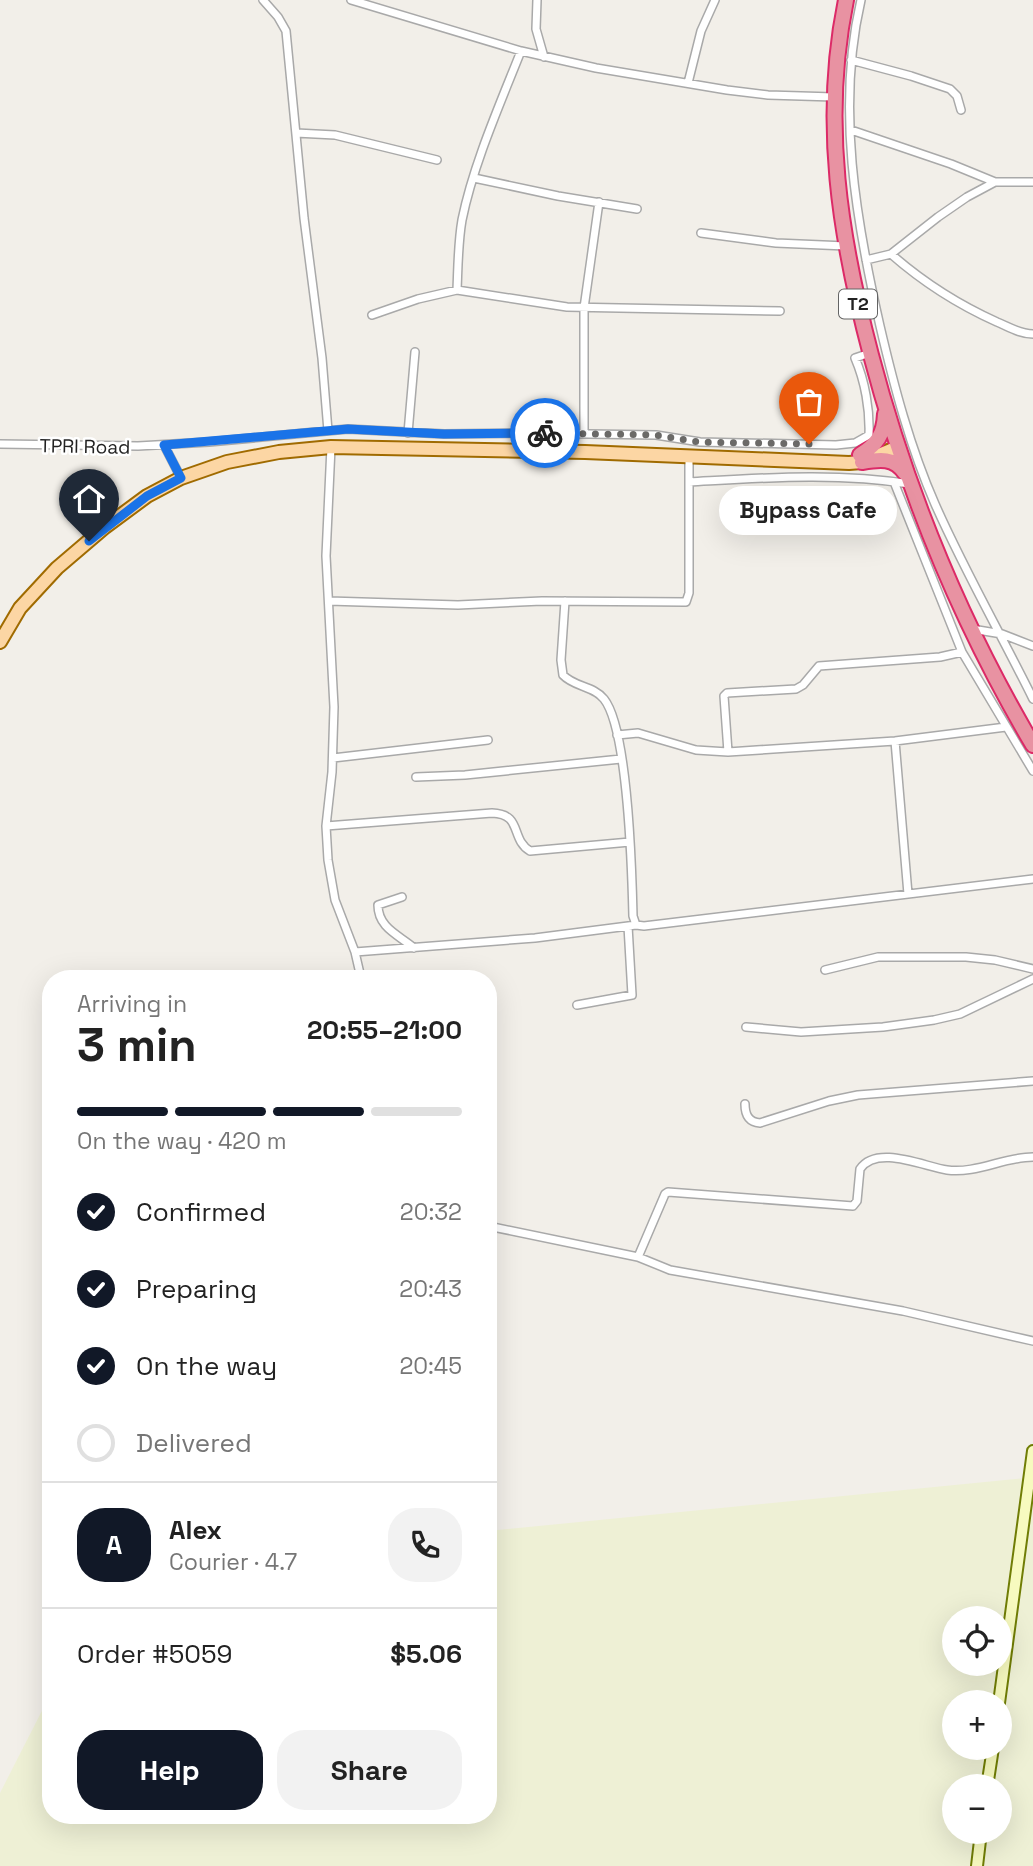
<!DOCTYPE html>
<meta charset="utf-8">
<style>
body{margin:0;font-family:"Space Grotesk",sans-serif;background:#f2f2f2;color:#222;height:100vh;display:flex;flex-direction:column;font-size:26px;white-space:nowrap}
*{box-sizing:border-box;margin:0}
p{font-size:23px;color:#767676}
.icon{flex:none;width:38px;height:38px;fill:none;stroke:currentColor;stroke-width:2;stroke-linecap:round;stroke-linejoin:round}
.map{position:relative;flex:1;overflow:hidden}
.details{position:absolute;left:42px;top:970px;width:455px;height:854px;display:flex;flex-direction:column;background:#fff;border-radius:28px;box-shadow:0 7px 28px #0002}
.details>*{flex:none}
.tools{position:absolute;left:942px;top:1606px;display:grid;gap:14px}
.tools a{display:grid;place-items:center;width:70px;height:70px;border-radius:50%;background:#fff;box-shadow:0 7px 28px #0002;font-size:35px}
.pin{position:absolute;display:grid;place-items:center;width:60px;height:60px;color:#fff;margin:-72px -30px;border-radius:50% 50% 50% 0;rotate:-45deg;box-shadow:0 0 7px #0007}
.pin .icon{rotate:45deg}
.courier{position:absolute;display:grid;place-items:center;width:70px;height:70px;margin:-35px;border:5px solid #1a73e8;border-radius:50%;background:#fff;color:#222;box-shadow:0 2px 9px #0007}
.bubble{position:absolute;height:49px;border-radius:24px;background:#fff;box-shadow:0 7px 28px #0002;font-size:23px;font-weight:700;line-height:49px;text-align:center}
.summary em{font-style:normal;font-weight:700}
.summary div{display:flex;flex-direction:column-reverse}
.summary{display:flex;align-items:center;justify-content:space-between;height:119px;padding:0 35px}
h1{font-size:46px;font-weight:700;line-height:52px}
.bar{display:grid;grid-template-columns:repeat(4,1fr);gap:10px 7px;align-content:center;height:84px;padding:0 35px}
.bar i{height:9px;border-radius:5px;background:#e0e0e0}
.bar .on{background:#111827}
.bar p{grid-column:span 4}
.line{display:flex;align-items:center;gap:18px;padding:0 35px;border-top:2px solid #e0e0e0}
.line div{flex:1}
.round{display:grid;place-items:center;flex:none;width:74px;height:74px;border-radius:28px;background:#f2f2f2}
ol{padding:0 35px;list-style:none}
li{display:flex;align-items:center;gap:21px;height:77px}
li p{margin-inline-start:auto}
li .icon{padding:7px;border-radius:50%;background:#111827;color:#fff;stroke-width:4}
li:last-child{color:#767676}
li i{width:38px;height:38px;border:4px solid #e0e0e0;border-radius:50%}
.button{display:flex;gap:14px;margin-top:auto;padding:14px 35px}
.button a{flex:1;height:80px;border-radius:28px;background:#111827;color:#fff;font-size:28px;font-weight:700;line-height:80px;text-align:center}
.button a+a{background:#f2f2f2;color:#222}
.map>svg:first-child{display:block}
</style>
<div class="map">
<svg width="1033" height="1866" viewBox="0 0 1033 1866">
<rect width="100%" height="100%" fill="#f2efe9"/>
<path fill="#eef0d5" fill-rule="evenodd" d="M1025,1478L1024,1492L1033,1491V1866H0V1793L51,1693V1815H488V1531ZM954,1619H999V1664H954ZM954,1703H999V1748H954ZM954,1787H999V1832H954Z"/>
<g fill="none" stroke-linecap="round" stroke-linejoin="round">
<g stroke="#a9a9a9" stroke-width="10">
<path id="street" d="M263,0L278,17L286,31L304,218L322,358L328,431
M351,0L521,51L596,68L727,90L768,95L834,97
M537,0L536,29L544,57
M861,0C836,107 856,221 880,326C894,386 910,447 935,504C964,570 1001,634 1033,699
M851,60L911,76L950,89L957,96L961,110
M688,83L701,31L715,0
M851,130L951,164L995,182
M296,133L335,135L437,160
M474,178L558,196L637,209
M701,233L776,243L846,246
M891,254C924,283 957,304 997,322C1009,327 1020,334 1033,334
M866,260L891,254L938,217L967,197L995,182H1033
M457,290C458,267 458,243 462,220C473,165 500,104 521,51
M372,315L418,299L457,290L567,307L780,311
M408,433L415,352
M584,433V308L599,202
M0,444L138,446L209,442L348,429L444,434L523,433L656,435L700,442L836,445L855,443L869,435C870,410 865,381 855,358L870,353
M164,445L181,478
M331,447L326,556L334,707L332,772L326,826L328,860L335,900L355,952L361,978
M689,482C762,478 837,472 910,484
M894,482L962,652L1033,771
M329,601L458,605L542,601L686,602L689,593V456
M565,601L561,660L563,675C574,687 594,686 604,699C628,729 632,874 633,916L636,925L644,926L1033,879
M972,629L1002,634L1033,646
M617,735L638,733L696,750L728,752L895,741L1006,727
M895,741L908,894
M728,752L724,696L727,693L796,689L803,685L819,666L940,657L962,652
M333,758L488,740
M416,777L465,775L621,759
M326,826L492,813C523,814 510,839 530,851L630,842
M402,897L378,905C378,928 399,935 414,948
M355,952L535,938L636,925
M825,970L878,957H966L995,960L1033,969
M577,1005L632,995L628,926
M746,1027L801,1032L883,1027L934,1020L960,1014L1033,979
M745,1104C745,1114 748,1122 760,1123L829,1101L858,1095L1033,1081
M488,1226L638,1257L670,1270L903,1311L1033,1341
M638,1257L665,1194L668,1192L853,1206L857,1201L860,1169C877,1144 925,1167 947,1170C976,1174 1004,1157 1033,1157"/>
</g>
<g stroke="#707d05" stroke-width="14">
<path id="secondary" d="M999,1703L1033,1451
M987,1787L993,1748
M977,1866L981,1832"/>
</g>
<g stroke="#a06b00" stroke-width="16">
<path id="primary" d="M0,642L20,608L57,568L105,527L147,496L181,478L227,462L279,452L331,447L585,452L849,463L862,462L898,447"/>
</g>
<g stroke="#dc2a67" stroke-width="18">
<path id="highway" d="M846,0C821,121 840,238 871,355C907,492 961,623 1033,745
M860,455C877,444 884,435 885,414
M862,462C880,459 894,457 905,473"/>
</g>
<use href="#street" stroke="#fff" stroke-width="7"/>
<use href="#secondary" stroke="#f7fabf" stroke-width="10"/>
<use href="#primary" stroke="#fcd6a4" stroke-width="12"/>
<use href="#highway" stroke="#e892a2" stroke-width="14"/>
</g>
<g fill="none" stroke-linecap="round" stroke-linejoin="round">
<path stroke="#6b6a68" stroke-width="7" stroke-dasharray="0 12.6" d="M545,433L656,435L699,442L809,444"/>
<path stroke="#1a73e8" stroke-width="9" d="M89,541L147,496L181,478L164,445L348,429L444,434L545,433"/>
</g>
<g text-anchor="middle" stroke-width="5" stroke-linejoin="round" paint-order="stroke">
<rect fill="#fff" stroke="#646464" stroke-width="2" x="839" y="289.5" width="38" height="29" rx="5"/>
<g font-size="18" font-weight="bold" fill="#222">
<text x="858" y="310">T2</text>
</g>
<g font-size="19" fill="#222" stroke="#fff">
<text transform="translate(85 446) rotate(1)" y="7">TPRI Road</text>
</g>
</g>
</svg>
<div class="tools">
<a><svg class="icon" aria-label="locate" viewBox="0 0 24 24"><circle cx="12" cy="12" r="6"/><path d="M12 2v4M12 18v4M2 12h4M18 12h4"/></svg></a>
<a>+</a>
<a>−</a>
</div>
<div class="pin" style="left:809px;top:444px;background:#ea580c"><svg class="icon" aria-label="bag" viewBox="0 0 24 24"><path d="M5 8h14l-1 12H6zM9 8a3 3 0 0 1 6 0"/></svg></div>
<div class="pin" style="left:89px;top:541px;background:#1f2937"><svg class="icon" aria-label="home" viewBox="0 0 24 24"><path d="M3 11l9-7 9 7M6 9v11h12V9"/></svg></div>
<div class="courier" style="left:545px;top:433px"><svg class="icon" aria-label="bike" viewBox="0 0 24 24"><circle cx="6" cy="16" r="4"/><circle cx="18" cy="16" r="4"/><path d="M6 16l4-8h5l3 8M10 8l3 8H6M13 5h3"/></svg></div>
<div class="bubble" style="left:719px;top:486px;width:178px">Bypass Cafe</div>
<section class="details">
<div class="summary"><div><h1>3 min</h1><p>Arriving in</p></div><em>20:55–21:00</em></div>
<div class="bar"><i class="on"></i><i class="on"></i><i class="on"></i><i></i><p>On the way · 420 m</p></div>
<ol>
<li><svg class="icon" aria-label="check" viewBox="0 0 24 24"><path d="M5 12l5 5 9-10"/></svg>Confirmed<p>20:32</p></li>
<li><svg class="icon" aria-label="check" viewBox="0 0 24 24"><path d="M5 12l5 5 9-10"/></svg>Preparing<p>20:43</p></li>
<li><svg class="icon" aria-label="check" viewBox="0 0 24 24"><path d="M5 12l5 5 9-10"/></svg>On the way<p>20:45</p></li>
<li><i></i>Delivered</li>
</ol>
<div class="line" style="height:126px"><b class="round" style="background:#111827;color:#fff">A</b><div><b>Alex</b><p>Courier · 4.7</p></div><a class="round"><svg class="icon" aria-label="phone" viewBox="0 0 24 24"><path d="M5 4h4l2 5-3 2q2 4 5 5l2-3 5 2v4C11 20 4 13 5 4z"/></svg></a></div>
<div class="line" style="height:91px"><div>Order #5059</div><b>$5.06</b></div>
<div class="button"><a>Help</a><a>Share</a></div>
</section>
</div>
